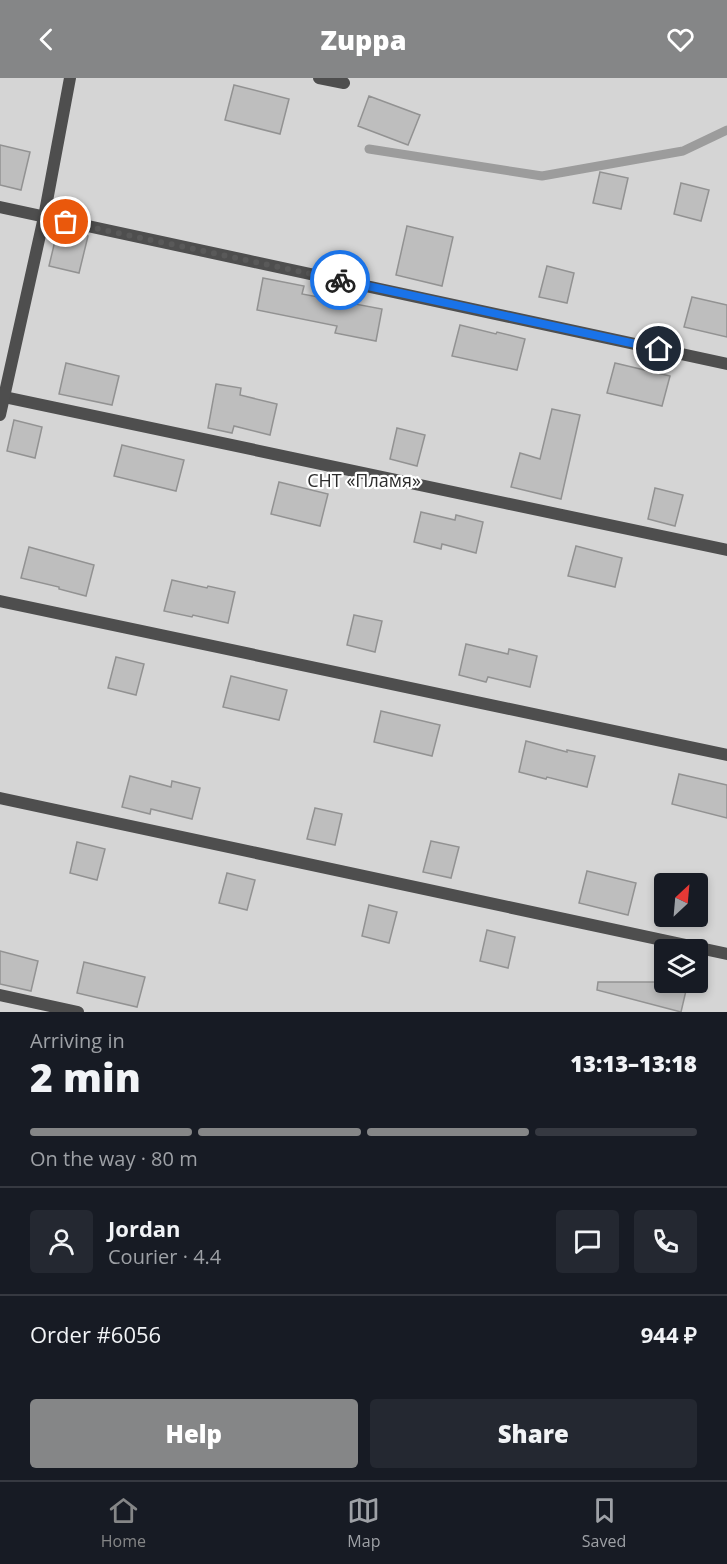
<!DOCTYPE html>
<meta charset="utf-8">
<style>
body{margin:0;font-family:"Open Sans",sans-serif;background:#242831;color:#f1f3f6;height:100vh;display:flex;flex-direction:column;font-size:22px;white-space:nowrap}
*{box-sizing:border-box;margin:0}
p{font-size:20px;color:#9ea1a6}
.icon{flex:none;width:33px;height:33px;fill:none;stroke:currentColor;stroke-width:2;stroke-linecap:round;stroke-linejoin:round}
.map{position:relative;height:934px;overflow:hidden}
.panel{display:flex;flex-direction:column;background:#171b24;flex:1}
.panel>*{flex:none}
.needle{width:39px;rotate:26deg}
.controls{position:absolute;left:654px;top:795px;display:grid;gap:12px}
.controls a{display:grid;place-items:center;width:54px;height:54px;border-radius:6px;background:#171b24;box-shadow:0 3px 9px #0003;font-size:30px}
.pin{position:absolute;display:grid;place-items:center;width:51px;height:51px;color:#fff;margin:-26px;border:3px solid #fff;border-radius:50%;box-shadow:0 2px 6px #0007}
.courier{position:absolute;display:grid;place-items:center;width:60px;height:60px;margin:-30px;border:4px solid #1a73e8;border-radius:50%;background:#fff;color:#222;box-shadow:0 2px 8px #0007}
.overview em{font-style:normal;font-weight:800}
.overview div{display:flex;flex-direction:column-reverse}
.overview{display:flex;align-items:center;justify-content:space-between;height:102px;padding:0 30px}
h1{font-size:39px;font-weight:800;line-height:45px}
.bar{display:grid;grid-template-columns:repeat(4,1fr);gap:9px 6px;align-content:center;height:72px;padding:0 30px}
.bar i{height:8px;border-radius:4px;background:#363941}
.bar .on{background:#858687}
.bar p{grid-column:span 4}
.line{display:flex;align-items:center;gap:15px;padding:0 30px;border-top:2px solid #363941}
.line div{flex:1}
.round{display:grid;place-items:center;flex:none;width:63px;height:63px;border-radius:6px;background:#242831}
.action{display:flex;gap:12px;margin-top:auto;padding:12px 30px}
.action a{flex:1;height:69px;border-radius:6px;background:#858687;color:#fff;font-size:24px;font-weight:800;line-height:69px;text-align:center}
.action a+a{background:#242831;color:#f1f3f6}
header{display:flex;justify-content:space-between;align-items:center;height:78px;padding:0 30px;background:#858687;color:#fff;font-size:27px;font-weight:800}
.menu{display:flex;justify-content:space-around;align-items:center;height:84px;border-top:2px solid #363941;background:#171b24;font-size:16px;color:#9ea1a6}
.menu a{display:grid;justify-items:center;gap:3px}
.menu .on{color:#858687}
.map>svg:first-child{display:block}
</style>
<header><svg class="icon" aria-label="back" viewBox="0 0 24 24"><path d="M15 5l-7 7 7 7"/></svg>Zuppa<svg class="icon" aria-label="heart" viewBox="0 0 24 24"><path d="M12 20l-8-8c-3-5 5-10 8-4 3-6 11-1 8 4z"/></svg></header>
<div class="map">
<svg width="727" height="934" viewBox="0 0 727 934">
<rect width="100%" height="100%" fill="#fff"/>
<path fill="#d5d5d5" fill-rule="evenodd" d="M0,0H727V934H0ZM664,806H698V838H664ZM664,872H698V904H664Z"/>
<g fill="none" stroke-linecap="round" stroke-linejoin="round">
<path stroke="#9c9c9c" stroke-width="9" d="M369,71L542,98L683,73L727,52"/>
</g>
<path fill="#bebebe" stroke="#929292" stroke-width="1.5" d="M234,7L289,21L280,56L225,42Z
M369,18L420,37L408,67L358,48Z
M0,67L30,74L21,112L0,107Z
M600,94L628,100L621,131L593,125Z
M681,105L709,112L701,143L674,136Z
M407,148L453,159L442,208L396,197Z
M58,150L88,158L79,195L49,188Z
M547,188L574,195L567,225L539,219Z
M263,200L304,208L302,216L382,231L376,263L335,255L337,248L257,232Z
M692,219L727,227V259L684,249Z
M460,247L496,256L497,254L525,261L517,292L452,278Z
M66,285L119,298L112,327L59,316Z
M615,285L670,298L662,328L607,315Z
M216,306L241,310L240,317L277,326L270,357L234,348L232,355L208,350Z
M552,331L580,337L561,421L511,409L520,375L540,381Z
M14,342L42,349L35,380L7,373Z
M397,350L425,357L417,388L390,381Z
M122,367L184,382L176,413L114,398Z
M279,404L328,416L320,448L271,436Z
M655,410L683,417L675,448L648,441Z
M421,434L455,442L456,437L483,444L476,475L442,466L441,471L414,464Z
M576,468L622,480L615,509L568,498Z
M29,469L94,487L86,518L59,511V509L21,500Z
M172,502L207,510L208,508L235,514L228,545L193,537L192,539L164,533Z
M354,537L382,543L375,574L347,567Z
M466,566L508,576L509,571L537,578L530,609L488,599L486,604L459,597Z
M116,579L144,586L136,617L108,610Z
M231,598L287,612L279,642L223,629Z
M381,633L440,647L432,678L374,664Z
M526,663L567,674V672L595,678L587,709L547,699L546,701L519,694Z
M679,696L727,707V740L672,726Z
M130,698L171,709L172,703L200,710L192,741L151,731L150,736L122,729Z
M315,730L342,736L335,767L307,761Z
M431,763L459,769L451,800L423,794Z
M77,764L105,771L97,802L70,795Z
M587,793L636,805L628,837L579,825Z
M227,795L255,802L247,832L219,825Z
M369,827L397,834L389,865L362,858Z
M487,852L515,859L508,890L480,883Z
M0,873L38,883L31,913L0,906Z
M84,884L145,899L137,929L77,915Z
M598,904H688L681,934L597,912Z"/>
<g fill="none" stroke-linecap="round" stroke-linejoin="round">
<path stroke="#4e4e4e" stroke-width="12" d="M319,0L344,5
M0,129L727,286
M0,318L727,472
M0,523L727,677
M0,720L727,876
M0,917L78,934"/>
<path stroke="#4e4e4e" stroke-width="12" d="M0,337L44,139L70,0"/>
</g>
<g fill="none" stroke-linecap="round" stroke-linejoin="round">
<path stroke="#595959" stroke-width="6" stroke-dasharray="0 10.8" d="M66,144L340,202"/>
<path stroke="#1a73e8" stroke-width="8" d="M340,202L659,271"/>
</g>
<g text-anchor="middle" stroke-width="4.5" stroke-linejoin="round" paint-order="stroke">
<g font-size="18" fill="#2c2c2c" stroke="#fff">
<text x="364" y="409">СНТ «Пламя»</text>
</g>
</g>
</svg>
<div class="controls">
<a><svg class="needle" viewBox="-14 -14 28 28"><path d="M0-13l5 13h-10z" fill="#e53935"/><path d="M0 13l5-13h-10z" fill="#9ea1a6"/></svg></a>
<a><svg class="icon" aria-label="layers" viewBox="0 0 24 24"><path d="M12 4l9 5-9 5-9-5zM3 14l9 5 9-5"/></svg></a>
</div>
<div class="pin" style="left:66px;top:144px;background:#ea580c"><svg class="icon" aria-label="bag" viewBox="0 0 24 24"><path d="M5 8h14l-1 12H6zM9 8a3 3 0 0 1 6 0"/></svg></div>
<div class="pin" style="left:659px;top:271px;background:#1f2937"><svg class="icon" aria-label="home" viewBox="0 0 24 24"><path d="M3 11l9-7 9 7M6 9v11h12V9"/></svg></div>
<div class="courier" style="left:340px;top:202px"><svg class="icon" aria-label="bike" viewBox="0 0 24 24"><circle cx="6" cy="16" r="4"/><circle cx="18" cy="16" r="4"/><path d="M6 16l4-8h5l3 8M10 8l3 8H6M13 5h3"/></svg></div>
</div>
<section class="panel">
<div class="overview"><div><h1>2 min</h1><p>Arriving in</p></div><em>13:13–13:18</em></div>
<div class="bar"><i class="on"></i><i class="on"></i><i class="on"></i><i></i><p>On the way · 80 m</p></div>
<div class="line" style="height:108px"><a class="round"><svg class="icon" aria-label="person" viewBox="0 0 24 24"><circle cx="12" cy="8" r="4"/><path d="M4 21q1-7 8-7t8 7"/></svg></a><div><b>Jordan</b><p>Courier · 4.4</p></div><a class="round"><svg class="icon" aria-label="chat" viewBox="0 0 24 24"><path d="M4 5h16v11H9l-5 4z"/></svg></a><a class="round"><svg class="icon" aria-label="phone" viewBox="0 0 24 24"><path d="M5 4h4l2 5-3 2q2 4 5 5l2-3 5 2v4C11 20 4 13 5 4z"/></svg></a></div>
<div class="line" style="height:78px"><div>Order #6056</div><b>944 ₽</b></div>
<div class="action"><a>Help</a><a>Share</a></div>
</section>
<nav class="menu">
<a class="on"><svg class="icon" aria-label="home" viewBox="0 0 24 24"><path d="M3 11l9-7 9 7M6 9v11h12V9"/></svg>Home</a>
<a><svg class="icon" aria-label="map" viewBox="0 0 24 24"><path d="M3 6l6-2 6 2 6-2v14l-6 2-6-2-6 2zM9 4v14M15 6v14"/></svg>Map</a>
<a><svg class="icon" aria-label="saved" viewBox="0 0 24 24"><path d="M7 4h10v16l-5-4-5 4z"/></svg>Saved</a>
</nav>
